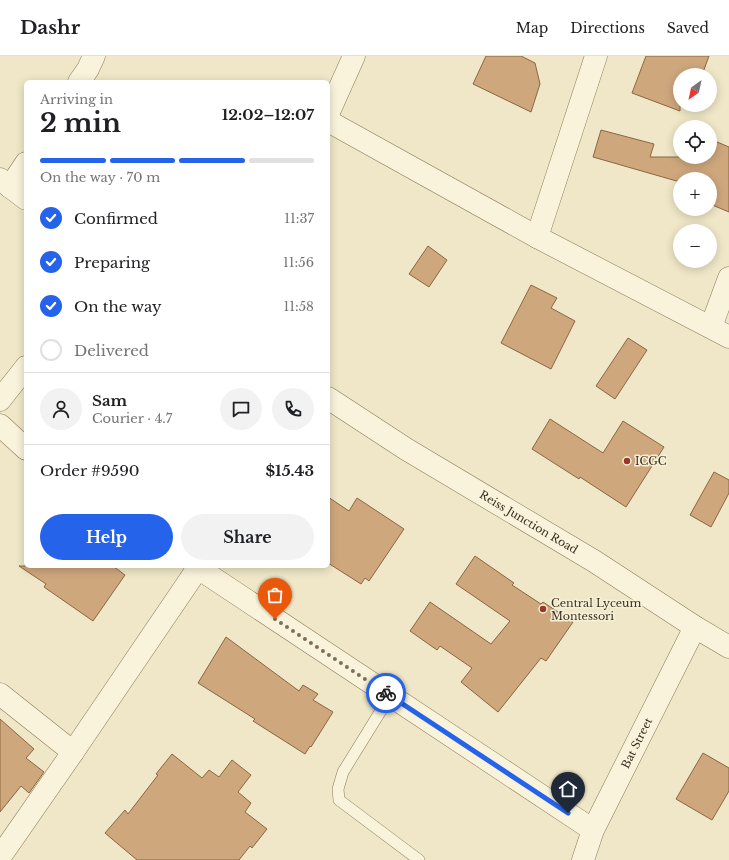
<!DOCTYPE html>
<meta charset="utf-8">
<style>
body{margin:0;font-family:"Libre Baskerville",serif;background:#f2f2f2;color:#202124;height:100vh;display:flex;flex-direction:column;font-size:15px;white-space:nowrap}
*{box-sizing:border-box;margin:0}
p{font-size:13px;color:#757577}
.icon{flex:none;width:22px;height:22px;fill:none;stroke:currentColor;stroke-width:2;stroke-linecap:round;stroke-linejoin:round}
.map{position:relative;flex:1;overflow:hidden}
.sheet{position:absolute;left:24px;top:24px;width:306px;height:488px;display:flex;flex-direction:column;background:#fff;border-radius:6px;box-shadow:0 2px 10px #0003}
.sheet>*{flex:none}
.needle{width:26px;rotate:213deg}
.controls{position:absolute;left:673px;top:12px;display:grid;gap:8px}
.controls a{display:grid;place-items:center;width:44px;height:44px;border-radius:50%;background:#fff;box-shadow:0 2px 10px #0003;font-size:20px}
.pin{position:absolute;display:grid;place-items:center;width:34px;height:34px;color:#fff;margin:-41px -17px;border-radius:50% 50% 50% 0;rotate:-45deg;box-shadow:0 0 4px #0007}
.pin .icon{rotate:45deg}
.courier{position:absolute;display:grid;place-items:center;width:40px;height:40px;margin:-20px;border:3px solid #2563eb;border-radius:50%;background:#fff;color:#222;box-shadow:0 1px 5px #0007}
.overview em{font-style:normal;font-weight:800}
.overview div{display:flex;flex-direction:column-reverse}
.overview{display:flex;align-items:center;justify-content:space-between;height:68px;padding:0 16px}
h1{font-size:26px;font-weight:800;line-height:30px}
.bar{display:grid;grid-template-columns:repeat(4,1fr);gap:6px 4px;align-content:center;height:48px;padding:0 16px}
.bar i{height:5px;border-radius:3px;background:#e0e0e0}
.bar .active{background:#2563eb}
.bar p{grid-column:span 4}
.line{display:flex;align-items:center;gap:10px;padding:0 16px;border-top:1px solid #e0e0e0}
.line div{flex:1}
.round{display:grid;place-items:center;flex:none;width:42px;height:42px;border-radius:21px;background:#f2f2f2}
ol{padding:0 16px;list-style:none}
li{display:flex;align-items:center;gap:12px;height:44px}
li p{margin-inline-start:auto}
li .icon{padding:4px;border-radius:50%;background:#2563eb;color:#fff;stroke-width:4}
li:last-child{color:#757577}
li i{width:22px;height:22px;border:2px solid #e0e0e0;border-radius:50%}
.cta{display:flex;gap:8px;margin-top:auto;padding:8px 16px}
.cta a{flex:1;height:46px;border-radius:24px;background:#2563eb;color:#fff;font-size:16px;font-weight:800;line-height:46px;text-align:center}
.cta a+a{background:#f2f2f2;color:#202124}
header{display:flex;align-items:center;gap:24px;box-sizing:border-box;height:56px;padding:0 20px;background:#fff;border-bottom:1px solid #e0e0e0}
header strong{font-size:19px}
nav{display:flex;gap:22px;margin-inline-start:auto;font-size:14px}
.map>svg:first-child{display:block}
</style>
<header>
<strong>Dashr</strong>
<nav><a>Map</a><a>Directions</a><a>Saved</a></nav>
</header>
<div class="map">
<svg width="729" height="804" viewBox="0 0 729 804">
<rect width="100%" height="100%" fill="#efe7c7"/>
<path fill="#cea77d" stroke="#8b6641" d="M486,0H521L535,7L540,28L531,56L473,28Z
M646,0H709L702,19H680V55L632,37Z
M601,74L654,88L650,101H710V83L729,91V156L710,148V123H680V126L593,101Z
M428,190L447,204L429,231L409,218Z
M531,229L557,242L551,252L575,265L551,313L501,287Z
M628,282L647,294L615,343L596,330Z
M550,363L603,397L623,365L664,391L626,451L580,421L579,423L532,393Z
M714,416L729,424V437L711,471L690,459Z
M328,441L349,455L357,442L404,473L369,525L365,522L361,528L328,507Z
M475,500L514,527L512,529L541,548L543,546L573,566L546,605L541,602L498,656L461,626L472,612L440,590L437,594L410,575L430,546L491,588L510,565L456,528Z
M19,510H113L125,519L93,565L44,531L46,528Z
M226,581L299,635L303,629L318,638L313,644L333,656L311,691L310,690L305,698L253,665L255,663L198,627Z
M0,663L34,693L26,702L44,716L29,737L21,730L0,756Z
M703,697L729,712V735L712,764L676,743Z
M172,698L202,722L209,714L219,721L232,704L251,719L238,736L251,747L245,756L267,773L252,792L250,790L239,804H137L105,777L125,754L128,758L158,719L156,718Z"/>
<g fill="none" stroke-linecap="round" stroke-linejoin="round">
<g stroke="#8c7a5c" stroke-width="12">
<path id="lane" d="M390,640L343,716L338,733L339,744L419,804"/>
</g>
<g stroke="#8c7a5c" stroke-width="23">
<g id="street">
<path d="M79,26L88,13L94,0"/>
<path d="M328,58L354,0"/>
<path d="M328,65L537,181L729,281"/>
<path d="M0,123L26,143"/>
<path d="M10,131L26,107"/>
<path d="M537,181L596,0"/>
<path d="M711,271L729,222"/>
<path id="s1" d="M328,342L406,393L594,505L695,571L729,591"/>
<path d="M0,344L26,311"/>
<path d="M0,369L26,393"/>
<path d="M195,510L593,774"/>
<path d="M0,638L73,696"/>
<path d="M0,801L73,696L198,512"/>
<path id="s2" d="M583,804L593,774L695,571"/>
</g>
</g>
<use href="#lane" stroke="#f9f3db" stroke-width="11"/>
<use href="#street" stroke="#f9f3db" stroke-width="22"/>
</g>
<g fill="none" stroke-linecap="round" stroke-linejoin="round">
<path stroke="#7b705a" stroke-width="4" stroke-dasharray="0 7.2" d="M275,563L386,637"/>
<path stroke="#2563eb" stroke-width="5" d="M386,637L568,757"/>
</g>
<g fill="#9b362b" stroke="#f6f0d7" stroke-width="1.5">
<circle cx="627" cy="405" r="4"/>
<circle cx="543" cy="553" r="4"/>
</g>
<g text-anchor="middle" stroke-width="3" stroke-linejoin="round" paint-order="stroke">
<g font-size="11" fill="#3c3020" stroke="#f6f0d7" text-anchor="start">
<text x="635" y="409">ICGC</text>
<text x="551" y="551">Central Lyceum<tspan x="551" dy="13">Montessori</tspan></text>
</g>
<g font-size="11" fill="#3c3020" stroke="#f6f0d7">
<text dy="4" stroke="none"><textPath href="#s1" startOffset="236">Reiss Junction Road</textPath></text>
<text dy="4" stroke="none"><textPath href="#s2" startOffset="129">Bat Street</textPath></text>
</g>
</g>
</svg>
<div class="controls">
<a><svg class="needle" viewBox="-14 -14 28 28"><path d="M0-13l5 13h-10z" fill="#e53935"/><path d="M0 13l5-13h-10z" fill="#757577"/></svg></a>
<a><svg class="icon" aria-label="locate" viewBox="0 0 24 24"><circle cx="12" cy="12" r="6"/><path d="M12 2v4M12 18v4M2 12h4M18 12h4"/></svg></a>
<a>+</a>
<a>−</a>
</div>
<div class="pin" style="left:275px;top:563px;background:#ea580c"><svg class="icon" aria-label="bag" viewBox="0 0 24 24"><path d="M5 8h14l-1 12H6zM9 8a3 3 0 0 1 6 0"/></svg></div>
<div class="pin" style="left:568px;top:757px;background:#1f2937"><svg class="icon" aria-label="home" viewBox="0 0 24 24"><path d="M3 11l9-7 9 7M6 9v11h12V9"/></svg></div>
<div class="courier" style="left:386px;top:637px"><svg class="icon" aria-label="bike" viewBox="0 0 24 24"><circle cx="6" cy="16" r="4"/><circle cx="18" cy="16" r="4"/><path d="M6 16l4-8h5l3 8M10 8l3 8H6M13 5h3"/></svg></div>
<section class="sheet">
<div class="overview"><div><h1>2 min</h1><p>Arriving in</p></div><em>12:02–12:07</em></div>
<div class="bar"><i class="active"></i><i class="active"></i><i class="active"></i><i></i><p>On the way · 70 m</p></div>
<ol>
<li><svg class="icon" aria-label="check" viewBox="0 0 24 24"><path d="M5 12l5 5 9-10"/></svg>Confirmed<p>11:37</p></li>
<li><svg class="icon" aria-label="check" viewBox="0 0 24 24"><path d="M5 12l5 5 9-10"/></svg>Preparing<p>11:56</p></li>
<li><svg class="icon" aria-label="check" viewBox="0 0 24 24"><path d="M5 12l5 5 9-10"/></svg>On the way<p>11:58</p></li>
<li><i></i>Delivered</li>
</ol>
<div class="line" style="height:72px"><a class="round"><svg class="icon" aria-label="person" viewBox="0 0 24 24"><circle cx="12" cy="8" r="4"/><path d="M4 21q1-7 8-7t8 7"/></svg></a><div><b>Sam</b><p>Courier · 4.7</p></div><a class="round"><svg class="icon" aria-label="chat" viewBox="0 0 24 24"><path d="M4 5h16v11H9l-5 4z"/></svg></a><a class="round"><svg class="icon" aria-label="phone" viewBox="0 0 24 24"><path d="M5 4h4l2 5-3 2q2 4 5 5l2-3 5 2v4C11 20 4 13 5 4z"/></svg></a></div>
<div class="line" style="height:52px"><div>Order #9590</div><b>$15.43</b></div>
<div class="cta"><a>Help</a><a>Share</a></div>
</section>
</div>
